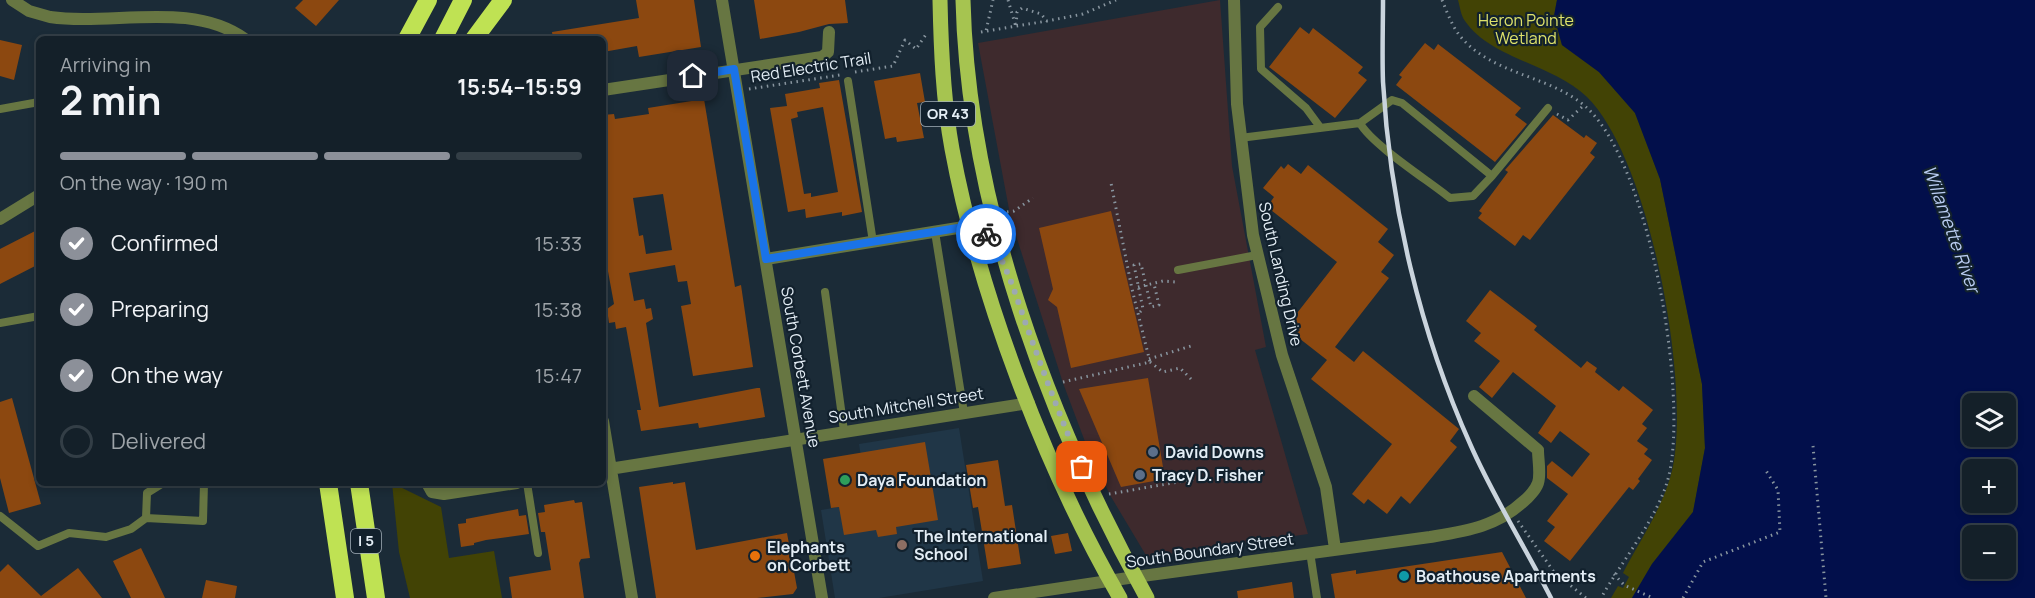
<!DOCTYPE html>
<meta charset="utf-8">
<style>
body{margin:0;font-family:Manrope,sans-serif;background:#1d2831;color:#f1f3f6;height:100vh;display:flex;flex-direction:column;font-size:22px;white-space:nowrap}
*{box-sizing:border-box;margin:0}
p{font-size:20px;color:#9da3a8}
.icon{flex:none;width:33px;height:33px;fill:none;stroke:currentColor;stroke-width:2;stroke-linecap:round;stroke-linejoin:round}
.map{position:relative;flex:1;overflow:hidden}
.panel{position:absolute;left:36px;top:36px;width:570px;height:450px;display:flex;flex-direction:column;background:#142029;border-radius:9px;box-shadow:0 3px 9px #0003,0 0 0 2px #333e46}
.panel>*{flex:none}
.buttons{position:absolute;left:1962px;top:393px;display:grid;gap:12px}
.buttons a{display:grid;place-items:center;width:54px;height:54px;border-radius:9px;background:#142029;box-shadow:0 3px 9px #0003,0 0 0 2px #333e46;font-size:30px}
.pin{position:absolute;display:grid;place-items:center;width:51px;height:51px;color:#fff;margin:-26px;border-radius:12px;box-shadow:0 3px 9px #0006}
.courier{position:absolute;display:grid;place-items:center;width:60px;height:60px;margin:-30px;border:4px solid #1a73e8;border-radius:50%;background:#fff;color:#222;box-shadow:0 2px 8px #0007}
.headline em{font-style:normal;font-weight:700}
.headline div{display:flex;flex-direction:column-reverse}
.headline{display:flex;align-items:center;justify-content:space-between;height:102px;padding:0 24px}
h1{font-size:39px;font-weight:700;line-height:45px}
.bar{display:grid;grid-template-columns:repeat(4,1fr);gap:9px 6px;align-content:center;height:72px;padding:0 24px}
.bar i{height:8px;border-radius:4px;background:#333e46}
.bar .current{background:#8c9099}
.bar p{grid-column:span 4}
ol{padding:0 24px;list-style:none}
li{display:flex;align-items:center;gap:18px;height:66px}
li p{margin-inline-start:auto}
li .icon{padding:6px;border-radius:50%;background:#8c9099;color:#fff;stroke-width:4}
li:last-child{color:#9da3a8}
li i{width:33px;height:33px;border:3px solid #333e46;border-radius:50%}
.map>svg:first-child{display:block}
</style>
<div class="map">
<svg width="2035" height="598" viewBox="0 0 2035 598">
<rect width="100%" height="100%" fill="#1b2b37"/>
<path fill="#3e2a2d" d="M1220,0L1232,166L1266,347L1255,350L1308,534L1147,557L1110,495L1087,447L1063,383L1011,220L978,43Z"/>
<path fill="#203647" d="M959,428L983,581L879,598H835L821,510L868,502L859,444Z"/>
<path fill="#424305" d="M1458,0H1557L1554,16L1562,45L1599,72L1635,113L1660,179L1702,384L1705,448L1693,512L1652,564L1632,598H1611L1618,586L1623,588L1629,577L1623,573C1641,538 1665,505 1673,466C1690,381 1650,159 1587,97C1553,64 1491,59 1465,21C1461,16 1460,7 1458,0Z
M392,483L441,507L449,558L494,551L502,598H410L399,552Z"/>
<path fill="#020f4b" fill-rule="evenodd" d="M1557,0H2035V598H1632L1652,564L1693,512L1705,448L1702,384L1660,179L1635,113L1599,72L1562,45L1554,16ZM1972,404H2006V436H1972ZM1972,470H2006V502H1972ZM1972,536H2006V568H1972Z"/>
<path fill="#8c4810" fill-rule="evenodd" d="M303,0H339L316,26L295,8Z
M636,0H694L701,47L639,57L637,46L603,52V39H553L552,32L639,18Z
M754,0H845L848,23L829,24L799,32L760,39Z
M1300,27L1309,34L1313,28L1363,67L1358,73L1367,80L1335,118L1269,67Z
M0,40L22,45L14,80L0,76Z
M1425,43L1434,50L1438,44L1521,108L1515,115L1527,124L1495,162L1396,85L1402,77L1399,75Z
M920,73L925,102L917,103L924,138L897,142L896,137L885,139L874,81Z
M839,80L862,212L842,216V212L806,218L805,209L788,212L770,108L787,106L785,94L820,88L819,83ZM823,107L838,192L811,197V193L804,194L791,119L798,117L797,112Z
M704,99L735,287L741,285L753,367L693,376L681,306L691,304L687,281L678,282L675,265L629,273L634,301L644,299L646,309L651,308L653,319L646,323L659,407L757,388H760L765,417L699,428L698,423L641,431L637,410H641L626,327L616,329L615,322L609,323L607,309L614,304L605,255H603V115L614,114L615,119L649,114L648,108ZM663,194L672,250L646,254L643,235L639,236L633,198Z
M1553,115L1584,138L1586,135L1597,143L1590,153L1595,157L1530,240L1523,235L1515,246L1478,218L1482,213L1479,211L1508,172L1505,170Z
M1288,164L1301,174L1308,165L1388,229L1378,242L1394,255L1381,272L1389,278L1335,347L1354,362L1363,351L1459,429L1450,441L1457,447L1410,504L1401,496L1387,514L1368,499L1364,504L1352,494L1392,444L1311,379L1327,360L1295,335L1300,330L1290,322L1337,262L1267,207L1274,197L1263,188L1281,166L1284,169Z
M1111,211L1144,352L1071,368L1057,307L1048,300L1053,289L1039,228Z
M39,229V264L0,284V249Z
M1490,290L1537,326L1534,330L1581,368L1587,361L1597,368L1595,372L1619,391L1623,386L1653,410L1642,424L1647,428L1637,441L1648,449L1644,454L1652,460L1638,479L1640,481L1633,490L1629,487L1570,561L1544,541L1555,527L1547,521L1568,494L1547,478V466L1552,461L1572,477L1590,454L1560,431L1551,443L1538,433L1556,406L1513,372L1492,398L1479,387L1500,361L1474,341L1481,333L1466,321Z
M1148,378L1165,479L1121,487L1079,389Z
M12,398L41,504L9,513L0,478V402Z
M925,442L938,520L896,527L897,534L878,537L876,530L844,535L839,507L831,508L823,459Z
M998,460L1005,506L1012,505L1021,564L988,569L978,507L973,508L966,465Z
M673,482V484L685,482L696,550L787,533L797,588L793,594L757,598H656L639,487Z
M574,500L575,503L582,502L590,558L581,559L579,563L584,598H512L509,577L551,570L545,532H541L538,513L545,512L544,505Z
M518,509L519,516L526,515L529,534L486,540L474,543V545L461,547L458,524L466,523V519Z
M1068,533L1072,551L1055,554L1051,536Z
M141,548L158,583L165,598H131L113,561Z
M1502,552L1526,598H1335L1331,574L1356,570V574Z
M8,564L41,596L78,568L102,598H0V572Z
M206,580L237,586L235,598H202Z
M1292,582L1294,598H1238L1237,591Z"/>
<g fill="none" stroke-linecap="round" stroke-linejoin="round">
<path stroke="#88959f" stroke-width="3" stroke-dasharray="1.5 4.5" stroke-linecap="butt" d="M1008,0L1016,27L1017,12L1022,8L1041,14L1047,21L1083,14L1116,0
M1442,0C1447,12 1452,26 1460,36C1492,75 1550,75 1586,107C1650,164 1688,393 1669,475C1660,515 1621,562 1601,598
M987,31L1047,21
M981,32L986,31L993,0
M855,72L893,66L905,40L916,49L927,33
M749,89L840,75
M1557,114L1568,120L1584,105
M1007,212L1014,211L1033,198
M1138,287L1163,281L1176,282
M1140,312L1143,309L1134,265L1141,264L1151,307L1159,305L1154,284
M1149,359L1191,346
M1150,362L1163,372L1180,368L1191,379
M1063,382L1150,362L1132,289L1111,183
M1813,446L1826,598
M1109,494L1207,477
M1518,521L1554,572L1586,598
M1614,574L1624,585L1653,598
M1683,598L1703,562L1780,532L1778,490L1765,469"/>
<path stroke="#677642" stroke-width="8" d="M1278,7L1260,27L1261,69L1306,108L1320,127
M848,81L873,242
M0,109L39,102
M1240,138L1360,123L1392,100L1402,103L1492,176L1473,196L1450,198C1429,181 1371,144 1360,123
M1492,176L1548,108
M935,232L964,413
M1178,270L1257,255
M825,292L844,431
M0,323L39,316
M527,483L538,553
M0,516L38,546L69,533L106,537L131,529L146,518L147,493L163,483
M146,518L203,521L204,483
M1310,552L1317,598"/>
<path stroke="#677642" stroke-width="12" d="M12,0L29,11L50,17C112,26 191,0 245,39
M1234,0L1237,104L1253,235L1282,355L1326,487L1335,549
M603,90L822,57L828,52L829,32
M0,219L39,195
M766,259L970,226
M603,421L632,598
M603,470L1029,403
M427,483L432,492L444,494L517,483
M1135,577L1430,537C1466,531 1496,527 1524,501C1529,497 1536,489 1538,483C1541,474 1538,460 1538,450L1474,396"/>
<path stroke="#677642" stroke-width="12" d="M722,0L822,598
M994,598L1135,577"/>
<path stroke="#a6c450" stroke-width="15" d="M940,0C941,49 943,100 952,149C979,295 1046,470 1120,598
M963,0C968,205 1048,420 1147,598
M970,226L983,231L998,253"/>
<path stroke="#bfe253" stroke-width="18" d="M407,39L428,0
M443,39L463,0
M474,39L503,0
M328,483L345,598
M359,483L376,598"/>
<path stroke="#cad4dd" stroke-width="4.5" d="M1383,0C1383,27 1382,55 1383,82C1390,205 1420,333 1471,446C1494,498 1525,547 1551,598"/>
</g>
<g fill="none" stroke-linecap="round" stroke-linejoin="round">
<path stroke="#9da9b2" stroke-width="6" stroke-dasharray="0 10.8" d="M986,234C1007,262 1016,297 1028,330C1045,376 1062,422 1082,467"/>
<path stroke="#1a73e8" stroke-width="8" d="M693,76L734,69L766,259L970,226L986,234"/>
</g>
<g fill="#5c6f8a" stroke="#12212d" stroke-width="2">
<circle cx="1153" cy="452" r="6"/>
<circle cx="1140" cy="475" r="6"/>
</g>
<circle fill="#2e9e5b" stroke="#12212d" stroke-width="2" cx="845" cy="480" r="6"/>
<circle fill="#8d6e63" stroke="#12212d" stroke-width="2" cx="902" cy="545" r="6"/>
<circle fill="#e8710a" stroke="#12212d" stroke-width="2" cx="755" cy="556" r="6"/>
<circle fill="#0f9aa8" stroke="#12212d" stroke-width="2" cx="1404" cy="576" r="6"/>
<g text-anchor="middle" stroke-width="4.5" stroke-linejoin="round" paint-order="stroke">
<g fill="#12212d" stroke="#a4b0b9" stroke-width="1.5">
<rect x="921" y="102" width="54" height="24" rx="4.5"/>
<rect x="351" y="529" width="30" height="24" rx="4.5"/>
</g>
<g font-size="15" font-weight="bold" fill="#e3edf5">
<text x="948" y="119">OR 43</text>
<text x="366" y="546">I 5</text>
</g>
<g font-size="16" fill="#dee26b" stroke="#12212d">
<text x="1526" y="26">Heron Pointe<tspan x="1526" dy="18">Wetland</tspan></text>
</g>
<g font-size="16" fill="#e3edf5" stroke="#12212d">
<text transform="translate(811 67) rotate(-9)" y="6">Red Electric Trail</text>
<text transform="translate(1281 274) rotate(77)" y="6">South Landing Drive</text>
<text transform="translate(801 367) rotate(80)" y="6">South Corbett Avenue</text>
<text transform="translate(906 405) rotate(-9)" y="6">South Mitchell Street</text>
<text transform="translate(1210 550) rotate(-8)" y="6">South Boundary Street</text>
</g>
<g font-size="16" font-weight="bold" fill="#e3edf5" stroke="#12212d" text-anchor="start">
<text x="1165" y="458">David Downs</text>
<text x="1152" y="481">Tracy D. Fisher</text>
<text x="857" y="486">Daya Foundation</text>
<text x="914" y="542">The International<tspan x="914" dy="18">School</tspan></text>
<text x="767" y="553">Elephants<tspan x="767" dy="18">on Corbett</tspan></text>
<text x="1416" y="582">Boathouse Apartments</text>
</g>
<g font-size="18" font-style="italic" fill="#bacdf2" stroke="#12212d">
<text transform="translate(1951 229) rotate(70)" y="6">Willamette River</text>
</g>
</g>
</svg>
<div class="buttons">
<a><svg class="icon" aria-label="layers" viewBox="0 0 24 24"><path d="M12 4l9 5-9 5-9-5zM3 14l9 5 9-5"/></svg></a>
<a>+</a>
<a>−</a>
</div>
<div class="pin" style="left:1082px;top:467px;background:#ea580c"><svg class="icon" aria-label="bag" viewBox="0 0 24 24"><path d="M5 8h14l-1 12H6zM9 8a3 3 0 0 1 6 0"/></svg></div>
<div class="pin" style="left:693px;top:76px;background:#1f2937"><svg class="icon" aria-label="home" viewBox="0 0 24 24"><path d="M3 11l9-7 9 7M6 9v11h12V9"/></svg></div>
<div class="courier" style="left:986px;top:234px"><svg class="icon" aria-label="bike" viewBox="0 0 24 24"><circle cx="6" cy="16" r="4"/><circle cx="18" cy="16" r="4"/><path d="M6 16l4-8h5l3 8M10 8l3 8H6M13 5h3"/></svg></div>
<section class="panel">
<div class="headline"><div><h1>2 min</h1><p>Arriving in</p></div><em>15:54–15:59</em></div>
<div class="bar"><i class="current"></i><i class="current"></i><i class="current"></i><i></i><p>On the way · 190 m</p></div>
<ol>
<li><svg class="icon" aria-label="check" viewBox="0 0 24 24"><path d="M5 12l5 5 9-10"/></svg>Confirmed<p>15:33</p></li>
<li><svg class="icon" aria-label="check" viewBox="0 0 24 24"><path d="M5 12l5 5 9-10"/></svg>Preparing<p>15:38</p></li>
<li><svg class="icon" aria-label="check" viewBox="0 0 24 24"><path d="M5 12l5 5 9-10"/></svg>On the way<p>15:47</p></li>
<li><i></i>Delivered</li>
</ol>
</section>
</div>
